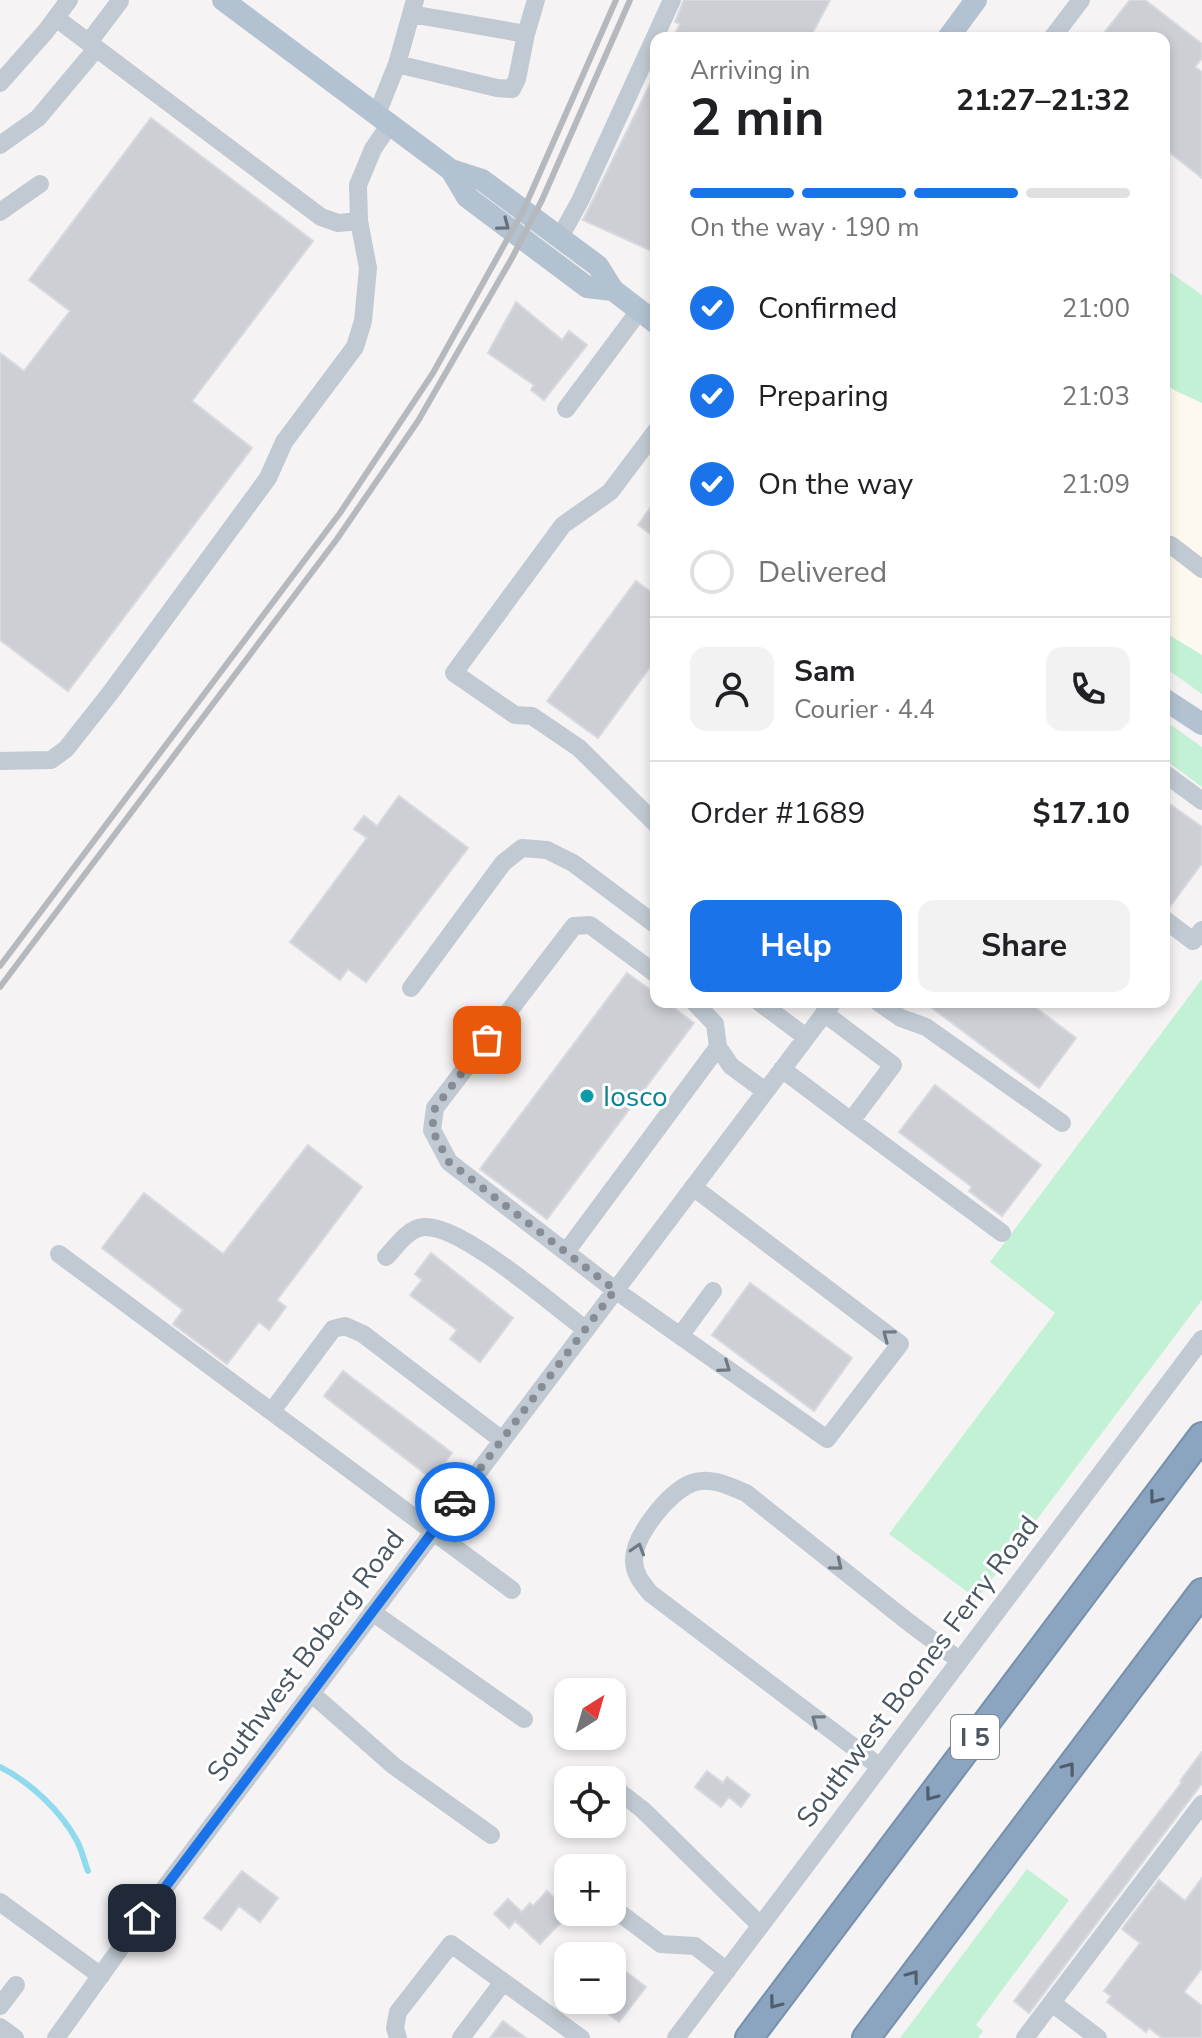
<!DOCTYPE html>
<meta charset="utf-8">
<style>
body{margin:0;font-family:"Nunito Sans",sans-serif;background:#f2f2f2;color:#202124;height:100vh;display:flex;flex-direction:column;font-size:30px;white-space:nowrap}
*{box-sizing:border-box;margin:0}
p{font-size:26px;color:#757577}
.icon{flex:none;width:44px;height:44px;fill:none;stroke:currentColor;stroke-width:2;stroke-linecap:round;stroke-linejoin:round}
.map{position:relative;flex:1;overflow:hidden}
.panel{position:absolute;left:650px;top:32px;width:520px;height:976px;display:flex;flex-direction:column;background:#fff;border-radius:16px;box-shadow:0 4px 12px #0003}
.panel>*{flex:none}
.needle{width:52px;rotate:37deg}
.fabs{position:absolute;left:554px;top:1678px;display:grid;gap:16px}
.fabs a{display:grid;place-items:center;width:72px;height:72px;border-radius:16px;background:#fff;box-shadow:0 4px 12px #0003;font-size:40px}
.pin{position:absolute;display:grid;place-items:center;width:68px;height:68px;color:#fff;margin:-34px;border-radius:16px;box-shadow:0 4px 12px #0006}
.courier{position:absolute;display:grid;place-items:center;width:80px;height:80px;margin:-40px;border:6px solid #1a73e8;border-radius:50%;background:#fff;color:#222;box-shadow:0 2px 10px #0007}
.head em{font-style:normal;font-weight:700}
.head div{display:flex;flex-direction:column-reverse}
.head{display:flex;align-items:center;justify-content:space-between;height:136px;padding:0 40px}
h1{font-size:52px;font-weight:700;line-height:60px}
.bar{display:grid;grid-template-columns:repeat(4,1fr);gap:12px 8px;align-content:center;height:96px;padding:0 40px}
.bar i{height:10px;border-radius:6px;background:#e0e0e0}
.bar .current{background:#1a73e8}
.bar p{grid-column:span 4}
.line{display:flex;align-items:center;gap:20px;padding:0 40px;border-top:2px solid #e0e0e0}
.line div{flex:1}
.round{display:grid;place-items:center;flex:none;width:84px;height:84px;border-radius:16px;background:#f2f2f2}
ol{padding:0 40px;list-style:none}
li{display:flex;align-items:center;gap:24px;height:88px}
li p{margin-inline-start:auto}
li .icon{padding:8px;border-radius:50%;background:#1a73e8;color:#fff;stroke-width:4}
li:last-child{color:#757577}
li i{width:44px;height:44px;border:4px solid #e0e0e0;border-radius:50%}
.cta{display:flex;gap:16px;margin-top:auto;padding:16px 40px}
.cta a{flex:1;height:92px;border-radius:16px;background:#1a73e8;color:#fff;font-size:32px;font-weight:700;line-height:92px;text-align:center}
.cta a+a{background:#f2f2f2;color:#202124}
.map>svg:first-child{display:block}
</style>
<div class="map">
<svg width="1202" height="2038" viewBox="0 0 1202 2038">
<rect width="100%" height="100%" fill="#f5f3f3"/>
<path fill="#fdf9ef" d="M1164,383L1176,391L1202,403V655L1164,632Z"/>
<path fill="#c3f1d5" d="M1164,268L1202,295V403L1176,391L1164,383Z
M1164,632L1202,655V694L1164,667Z
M1164,720L1202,747V787L1164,759Z
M1202,979V1300L977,1599L889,1534L1055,1313L990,1262Z
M1027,1869L1069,1900L976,2025L983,2031L978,2038H900Z"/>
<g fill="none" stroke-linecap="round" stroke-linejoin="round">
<path stroke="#90daee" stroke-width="6" d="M0,1767C30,1782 61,1811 77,1841C82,1850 84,1861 88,1871"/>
</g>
<path fill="#cdcfd5" stroke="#d7d9de" stroke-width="2" d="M684,0H830L810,38H673L680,24L675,22Z
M1130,0H1145L1202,44V58L1195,67L1202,72V178L1164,148V38H1100Z
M656,72V253L583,220Z
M151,118L313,241L192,401L252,448L68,691L0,640V353L24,371L70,311L29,280Z
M516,302L562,340L569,331L587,345L544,400L531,390L534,385L488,353Z
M656,500V538L638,525Z
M636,581L656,596V659L598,738L547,701Z
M399,796L468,848L366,982L348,969L340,980L290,942L367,838L354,829L364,816L377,826Z
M1164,800L1202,827V863L1169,908L1164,907Z
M627,973L656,994V1002H666L694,1023L547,1219L480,1169Z
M924,1002H1028L1076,1038L1039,1088Z
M935,1085L1041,1165L1002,1216L969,1191L972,1187L899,1132Z
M308,1145L362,1187L277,1300L286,1307L269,1330L259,1322L227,1364L173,1324L183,1310L102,1248L144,1193L223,1254Z
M431,1253L513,1318L480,1362L450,1339L457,1330L410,1295L422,1280L415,1274Z
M750,1283L852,1358L814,1411L712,1335Z
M343,1371L452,1453L432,1479L324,1396Z
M1202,1752V1783L1029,2013L1014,2001L1182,1782L1180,1781Z
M707,1771L723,1783L727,1777L750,1795L741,1807L729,1797L721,1807L695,1787Z
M242,1871L278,1898L260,1922L239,1906L221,1930L204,1918Z
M1202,1878V1968L1184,1992L1202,2006V2038H1162L1149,2028L1146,2032L1107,2002L1111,1996L1104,1991L1140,1943L1122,1929L1159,1880L1185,1901Z
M547,1891L570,1913L540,1944L515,1921L509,1928L494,1914L508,1899L522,1912L530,1903L533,1906Z
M612,1961L646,1987L619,2022L591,2000H612Z
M503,2021L526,2038H490Z"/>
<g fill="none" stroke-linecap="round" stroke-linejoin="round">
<g stroke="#7690ad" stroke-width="30">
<path id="highway" d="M749,2038L1202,1436
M866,2038L1202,1592"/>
</g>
<path stroke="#c1cad2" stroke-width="18" d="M411,14L526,34L536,0
M56,18L321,217L338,223L359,221
M1052,38L1081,0
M89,42L120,1
M397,64L497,88L512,89L517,79L526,34
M0,83L46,31L69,0
M377,114L397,64L415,0
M0,145L38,118L96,49
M0,212L40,184
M560,237L580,201L672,0
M566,409L639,311
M656,431L610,492L563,525L454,673L515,715L532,716L579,748L656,824
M1171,545L1202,569
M0,761L51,760L66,749L111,692L268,478L284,442L355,347L363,321L368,268L359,221L358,185L373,149L390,124
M1164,773L1202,801
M1164,919L1193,941L1202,930
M656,974L590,925L574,926L435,1108L432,1130L449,1162L615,1290L827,1439L900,1344L693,1187
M411,988L503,863L522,848L547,850L573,863L656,925
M694,1002L715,1024L718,1047L731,1066L765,1091
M759,1002L806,1037
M878,1002L901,1018L926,1027L1062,1123
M782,1069L851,1121L893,1065L824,1013
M851,1121L1002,1233
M566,1252L718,1047
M59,1254L512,1590
M386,1257C396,1247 408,1228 424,1227C461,1224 554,1306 585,1329
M680,1336L713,1291
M272,1411L333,1329L345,1326L363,1334L502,1440
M372,1612L524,1719
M311,1693L394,1766L491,1835
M880,1767L650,1593C642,1583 634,1574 634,1560C634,1535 669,1492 692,1483C710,1476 729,1486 746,1493L907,1621L959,1660
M571,1777L589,1775L600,1780
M612,1786L643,1810L760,1925
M0,1902L101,1976
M617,1911L661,1944L695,1946L727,1971
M1052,2003L1098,2038
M0,2006L16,1985
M0,2027L15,2038
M56,2038L142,1918L833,1002
M398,2038L395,2028L398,2012L451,1944L581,2038
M461,2038L503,1982
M676,2038L1202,1339
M1025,2038L1202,1804"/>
<path stroke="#b3c2d1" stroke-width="22" d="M223,0L451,170L482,180L598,266L613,290L656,323
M948,38L976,0
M451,170L467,197L587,287L613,290
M1164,699L1202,724"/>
<use href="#highway" stroke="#8ba5c1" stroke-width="26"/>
<path stroke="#b5b8bd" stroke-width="6" d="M0,966L340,513L433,373L523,211L616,0
M0,987L337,539L418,421L512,258L542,200L630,0"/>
</g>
<defs><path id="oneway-chevron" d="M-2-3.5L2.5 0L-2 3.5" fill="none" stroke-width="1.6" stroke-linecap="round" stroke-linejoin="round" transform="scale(2)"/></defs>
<use stroke="#64717d" href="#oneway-chevron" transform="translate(504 225) rotate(37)"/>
<g stroke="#6e7983">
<use href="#oneway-chevron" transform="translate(888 1335) rotate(-143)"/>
<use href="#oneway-chevron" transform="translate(725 1367) rotate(35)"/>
<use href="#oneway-chevron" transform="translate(638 1549) rotate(-73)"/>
<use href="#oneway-chevron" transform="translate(837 1565) rotate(39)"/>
<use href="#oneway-chevron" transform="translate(817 1720) rotate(-143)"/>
</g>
<g stroke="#505e6b">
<use href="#oneway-chevron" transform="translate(1155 1498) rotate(127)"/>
<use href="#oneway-chevron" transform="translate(1069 1768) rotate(-53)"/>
<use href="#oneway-chevron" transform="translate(931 1795) rotate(127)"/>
<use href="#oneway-chevron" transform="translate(913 1976) rotate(-53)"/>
<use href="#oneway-chevron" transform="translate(775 2003) rotate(127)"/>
</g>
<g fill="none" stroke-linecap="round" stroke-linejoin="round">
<path stroke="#868d94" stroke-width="8" stroke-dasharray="0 14.4" d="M455,1502L615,1290L449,1162L432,1130L435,1108L487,1040"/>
<path stroke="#1a73e8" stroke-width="10" d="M142,1918L455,1502"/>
</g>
<circle fill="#0f9aa8" stroke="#fff" stroke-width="3" cx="587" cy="1096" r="8"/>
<g text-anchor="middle" stroke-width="6" stroke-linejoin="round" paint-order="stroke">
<rect fill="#fff" stroke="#808990" stroke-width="2" x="951" y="1715" width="48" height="44" rx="6"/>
<g font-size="26" font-weight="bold" fill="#4a5661">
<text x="975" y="1746">I 5</text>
</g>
<g font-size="28" fill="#0d838f" stroke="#fff" text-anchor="start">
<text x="603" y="1106">Iosco</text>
</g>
<g font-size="28" fill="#4a5661" stroke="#fff">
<text transform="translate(305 1655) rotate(-53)" y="10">Southwest Boberg Road</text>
<text transform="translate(917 1671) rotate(-53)" y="10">Southwest Boones Ferry Road</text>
</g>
</g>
</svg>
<div class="fabs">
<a><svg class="needle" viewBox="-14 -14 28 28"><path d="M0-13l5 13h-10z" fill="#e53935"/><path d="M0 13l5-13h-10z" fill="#757577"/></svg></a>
<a><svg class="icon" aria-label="locate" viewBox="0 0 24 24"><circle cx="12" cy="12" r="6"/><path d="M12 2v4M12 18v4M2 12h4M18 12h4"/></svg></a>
<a>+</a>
<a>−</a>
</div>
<div class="pin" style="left:487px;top:1040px;background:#ea580c"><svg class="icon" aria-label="bag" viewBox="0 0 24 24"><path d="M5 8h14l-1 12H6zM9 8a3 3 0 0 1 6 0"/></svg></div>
<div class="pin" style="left:142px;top:1918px;background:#1f2937"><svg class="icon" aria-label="home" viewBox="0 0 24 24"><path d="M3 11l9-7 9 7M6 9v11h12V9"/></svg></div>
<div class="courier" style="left:455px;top:1502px"><svg class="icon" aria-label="car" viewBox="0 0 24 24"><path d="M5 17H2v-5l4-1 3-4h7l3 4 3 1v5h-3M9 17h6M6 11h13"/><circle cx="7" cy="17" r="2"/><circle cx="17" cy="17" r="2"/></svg></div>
<section class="panel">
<div class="head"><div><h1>2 min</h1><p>Arriving in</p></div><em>21:27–21:32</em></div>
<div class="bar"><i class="current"></i><i class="current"></i><i class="current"></i><i></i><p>On the way · 190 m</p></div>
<ol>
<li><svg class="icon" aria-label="check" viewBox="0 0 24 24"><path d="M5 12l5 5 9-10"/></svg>Confirmed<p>21:00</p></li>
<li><svg class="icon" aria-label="check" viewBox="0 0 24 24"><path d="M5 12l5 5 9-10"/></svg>Preparing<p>21:03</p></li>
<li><svg class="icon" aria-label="check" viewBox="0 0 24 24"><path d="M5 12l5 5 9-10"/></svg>On the way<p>21:09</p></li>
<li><i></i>Delivered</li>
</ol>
<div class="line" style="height:144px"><a class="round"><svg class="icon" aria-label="person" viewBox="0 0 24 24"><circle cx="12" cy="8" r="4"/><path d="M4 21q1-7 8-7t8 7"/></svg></a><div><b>Sam</b><p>Courier · 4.4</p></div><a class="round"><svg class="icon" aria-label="phone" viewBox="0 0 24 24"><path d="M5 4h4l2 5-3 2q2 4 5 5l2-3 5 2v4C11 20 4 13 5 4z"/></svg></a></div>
<div class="line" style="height:104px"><div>Order #1689</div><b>$17.10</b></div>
<div class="cta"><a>Help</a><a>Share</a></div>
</section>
</div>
